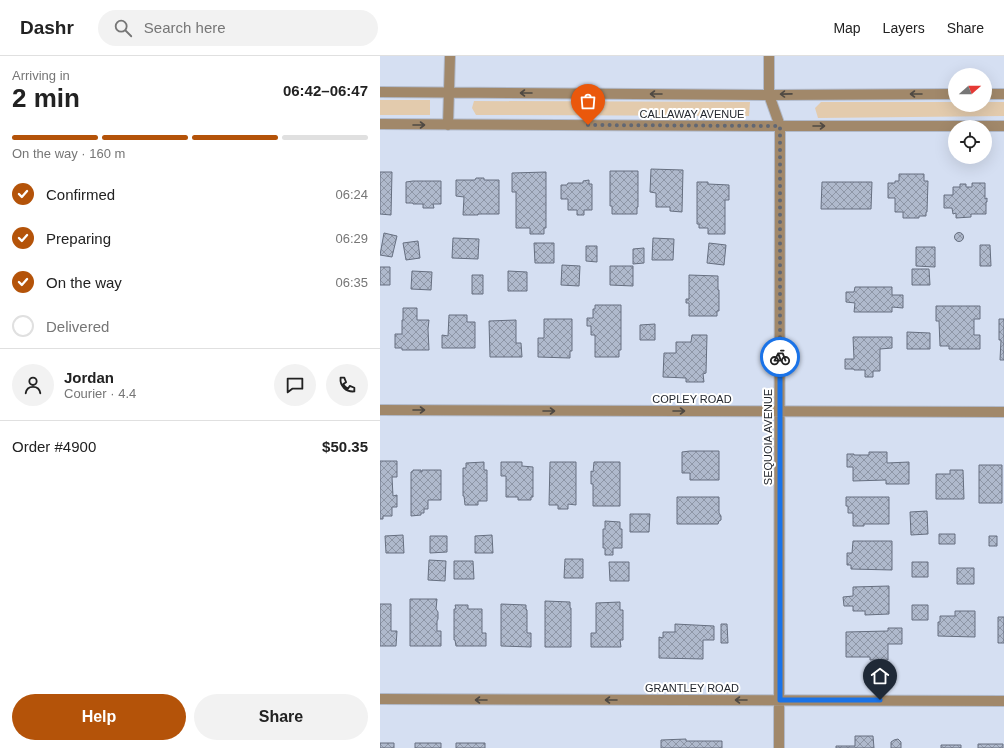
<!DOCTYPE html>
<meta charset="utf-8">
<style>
body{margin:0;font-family:Arial,sans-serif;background:#f2f2f2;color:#222;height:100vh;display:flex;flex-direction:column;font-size:15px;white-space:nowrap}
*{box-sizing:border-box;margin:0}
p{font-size:13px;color:#767676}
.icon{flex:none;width:22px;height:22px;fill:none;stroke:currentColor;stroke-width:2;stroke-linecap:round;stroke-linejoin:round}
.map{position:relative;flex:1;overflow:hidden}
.details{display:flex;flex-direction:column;background:#fff;width:380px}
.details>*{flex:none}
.needle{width:26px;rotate:69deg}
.controls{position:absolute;left:568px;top:12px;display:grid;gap:8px}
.controls a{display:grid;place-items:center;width:44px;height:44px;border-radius:50%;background:#fff;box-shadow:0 4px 16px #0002;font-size:20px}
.pin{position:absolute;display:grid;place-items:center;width:34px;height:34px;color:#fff;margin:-41px -17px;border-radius:50% 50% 50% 0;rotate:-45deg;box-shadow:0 0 4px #0007}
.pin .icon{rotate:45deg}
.courier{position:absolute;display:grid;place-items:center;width:40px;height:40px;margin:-20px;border:3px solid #1a73e8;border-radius:50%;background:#fff;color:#222;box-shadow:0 1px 5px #0007}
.headline em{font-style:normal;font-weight:700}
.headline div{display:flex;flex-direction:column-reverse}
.headline{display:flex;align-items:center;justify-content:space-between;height:68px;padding:0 12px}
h1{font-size:26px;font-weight:700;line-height:30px}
.bar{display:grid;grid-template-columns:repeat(4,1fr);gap:6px 4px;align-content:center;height:48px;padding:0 12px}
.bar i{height:5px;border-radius:3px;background:#e0e0e0}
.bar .current{background:#b45309}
.bar p{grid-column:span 4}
.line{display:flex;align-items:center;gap:10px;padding:0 12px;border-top:1px solid #e0e0e0}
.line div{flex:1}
.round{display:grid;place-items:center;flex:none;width:42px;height:42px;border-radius:21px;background:#f2f2f2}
ol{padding:0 12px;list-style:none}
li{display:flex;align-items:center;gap:12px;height:44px}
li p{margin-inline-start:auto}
li .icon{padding:4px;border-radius:50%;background:#b45309;color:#fff;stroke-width:4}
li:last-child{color:#767676}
li i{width:22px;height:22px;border:2px solid #e0e0e0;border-radius:50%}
.primary-button{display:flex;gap:8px;margin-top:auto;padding:8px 12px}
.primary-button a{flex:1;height:46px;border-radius:24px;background:#b45309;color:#fff;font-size:16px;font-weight:700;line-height:46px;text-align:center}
.primary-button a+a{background:#f2f2f2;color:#222}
header{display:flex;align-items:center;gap:24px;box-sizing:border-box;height:56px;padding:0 20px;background:#fff;border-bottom:1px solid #e0e0e0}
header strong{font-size:19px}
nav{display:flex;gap:22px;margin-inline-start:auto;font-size:14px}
.search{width:280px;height:36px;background:#f2f2f2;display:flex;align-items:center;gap:10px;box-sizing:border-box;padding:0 14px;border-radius:22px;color:#767676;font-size:15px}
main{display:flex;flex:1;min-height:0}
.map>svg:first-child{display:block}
</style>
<header>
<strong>Dashr</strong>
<div class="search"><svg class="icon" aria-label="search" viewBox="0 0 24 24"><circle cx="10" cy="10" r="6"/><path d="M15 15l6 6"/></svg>Search here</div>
<nav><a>Map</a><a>Layers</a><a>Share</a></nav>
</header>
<main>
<section class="details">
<div class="headline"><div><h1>2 min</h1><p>Arriving in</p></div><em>06:42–06:47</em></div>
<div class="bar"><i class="current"></i><i class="current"></i><i class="current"></i><i></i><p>On the way · 160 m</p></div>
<ol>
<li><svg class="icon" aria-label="check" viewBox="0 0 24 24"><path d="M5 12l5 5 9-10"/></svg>Confirmed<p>06:24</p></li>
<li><svg class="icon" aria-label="check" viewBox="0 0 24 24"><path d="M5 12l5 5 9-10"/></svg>Preparing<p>06:29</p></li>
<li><svg class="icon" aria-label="check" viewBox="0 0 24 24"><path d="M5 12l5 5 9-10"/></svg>On the way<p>06:35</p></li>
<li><i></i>Delivered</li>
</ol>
<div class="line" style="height:72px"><a class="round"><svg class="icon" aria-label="person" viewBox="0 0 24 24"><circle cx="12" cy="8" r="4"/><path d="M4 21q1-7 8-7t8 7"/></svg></a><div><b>Jordan</b><p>Courier · 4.4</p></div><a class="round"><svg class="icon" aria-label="chat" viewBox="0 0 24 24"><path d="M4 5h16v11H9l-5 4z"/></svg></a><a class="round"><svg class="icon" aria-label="phone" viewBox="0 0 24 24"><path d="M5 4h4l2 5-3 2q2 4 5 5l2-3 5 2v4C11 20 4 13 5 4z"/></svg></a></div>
<div class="line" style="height:52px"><div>Order #4900</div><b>$50.35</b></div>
<div class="primary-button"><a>Help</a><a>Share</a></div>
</section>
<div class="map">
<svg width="624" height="692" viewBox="0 0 624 692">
<defs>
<pattern id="building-cross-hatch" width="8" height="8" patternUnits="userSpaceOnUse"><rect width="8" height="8" fill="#afb9cc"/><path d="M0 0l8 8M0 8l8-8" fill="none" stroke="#8e96a6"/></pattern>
</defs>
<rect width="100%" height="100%" fill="#d5dff2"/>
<path fill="#e3cbad" d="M0,44H50V59H0Z
M94,45L370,46L369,60L96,59L92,52Z
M441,46H575V49H605V46H624V60L438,62L435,52Z"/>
<path fill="url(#building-cross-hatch)" stroke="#666f80" d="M271,113L303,114L302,156L290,155V151H276V137L270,136Z
M230,115H258V151H257V158H232V150H230Z
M0,116H12L11,159L0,158Z
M166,116V172H164V178H150V172H136V136H132V117Z
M519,118H544V125H548L547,156H546V160H539V162H523V156H515V142H508V127H515V125H519Z
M96,122H104V124H119V158H98V159H83L84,141L76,140V124H95Z
M209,124V128H212V154H204V159H197V154H188V143H181V129H187L188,127H203V125Z
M33,125H61V148H53L54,152H43V148H33V147H26V126Z
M317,126H328V128L349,129V144H345V178H328V172H319V168H317Z
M442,126H492L491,153H441Z
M592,127H605V143L607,142V146H606V158H591V161L576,162V157L573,158L572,152H564V139H573V131H580V128H586V131H592Z
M574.5 181a4.5 4.5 0 1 1 9 0a4.5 4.5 0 1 1-9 0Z
M4,177L17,180L12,201L0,199Z
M73,182L99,183L98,203L72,202Z
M273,182L294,183L293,204H272Z
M38,185L40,202L26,204L23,187Z
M154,187H174V207H155Z
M329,187L346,189L344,209L327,207Z
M600,189H610L611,210H600Z
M206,190H217V206L206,205Z
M536,191H555V211L536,210Z
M264,192V207L253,208V193Z
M182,209L200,210L199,230L181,229Z
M230,210H253V230L230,229Z
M0,211H10V229H0Z
M532,213H549L550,229H532Z
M32,215L52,216L51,234L31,233Z
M128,215L147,216V235H128Z
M92,219H103V238H92Z
M309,219L338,220V234H339V255H337V260H309V247H306V243H309Z
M475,231H512V239H523V252L512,251V256H474L475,247L466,246V236H474Z
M215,249H241V294H239V301H215V279H211V270H207V262H213V253H215Z
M556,250H600V263H594V279H600V293H569V290H560L559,265H556Z
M23,252H37V264H49L48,273L49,294H22V292H15V278H22V264H23Z
M69,259H87V266H95V292H62V279L68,280Z
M164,263H192V295H190V302L158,301V282H164Z
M619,263H624V304H620L621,284H619Z
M136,264V287H141L142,301H110L109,265Z
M275,268V284H260V269Z
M527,276L550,277V293H527Z
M312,279H327L326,317L323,318L324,326H306V322L283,321L284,297H296V286H311Z
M473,281H512V292L500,293V315H493V321H485V314H474V313H465V303H474Z
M310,395H339V424H310V417H302V396Z
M489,396H507V407L529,406V428H506V424L473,425V411H467V398H474V399H489Z
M0,405H17V421H12L13,440L17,439V451H12V460H3V463H0Z
M104,406V414H107V445H98V449H85L84,440H83V412H86V407Z
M121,406H142V410L153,411V441H151V444H138V441H126V420H121Z
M170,406H196V449L188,448V453H178V449H169Z
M214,406H240V450H213V428H211V415L213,416Z
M599,409H622V447H599Z
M33,414H41V416H42V414H61V444H48V453H44V457H41V459L31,460V416L33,415Z
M570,414H583L584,443H556V418H570Z
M297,441H339V457L341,460V464L339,465L338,468H297Z
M466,441H509V468H484V470H473V457H468V450H466Z
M547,455L548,478L531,479L530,456Z
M250,458H270L269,476H250Z
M225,465L240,466V473H242V492H233V499H225V492H223V473H225Z
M559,478H575V488H559Z
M23,479L24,497H6L5,480Z
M112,479L113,497H95V480Z
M50,480H67V496L50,497Z
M609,480H617V490H609Z
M473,485H512V514L471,513V509H467V497H472Z
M185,503H203V522H184Z
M49,504L66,505L65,525L48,524Z
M74,505H93L94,523H74Z
M229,506H249V525H230Z
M532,506H548V521H532Z
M577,512H594V528H577Z
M509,530V558L485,559V555H473V550H464L463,541L473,540V531Z
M30,543H57L56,553L58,556V563L57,565V575H61V590H30Z
M165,545L190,546V552H191V591H165Z
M240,546V554H243V584H240L241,591H211V577H216V547Z
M0,548H11V575H17L16,590H0Z
M121,548L146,549V553L147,554V577H151V591L121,590Z
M75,549H88V553H102V577H106V590H76L75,584H74V553H76Z
M532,549H548V564H532Z
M575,555H595V581L558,580V566H560V560H575Z
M618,561H624V587H618Z
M295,568L334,570V584H323V603L279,602V581L283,582V576H295Z
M341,568H347L348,587H341Z
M508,572H522V588H508V604H490V601H466V576L508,575Z
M475,680H493L494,692H456V690H475Z
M306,683V685H342V692H281V684Z
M518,683L521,686V692H511V686L514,684Z
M0,687H14V692H0Z
M35,687H61V692H35Z
M76,687H105V692H76Z
M598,688H623V692H598Z
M561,689H581V692H561Z"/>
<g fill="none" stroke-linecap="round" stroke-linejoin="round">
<g stroke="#b1bacb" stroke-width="12">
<path id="minor" d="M389,0V39L400,70L399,692
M0,36L389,39L575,38
M605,38H624
M0,68L378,70H624
M68,69L70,0
M0,354L624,356
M0,643L624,645"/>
</g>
<use href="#minor" stroke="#a1886a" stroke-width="10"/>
</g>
<defs><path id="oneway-shaft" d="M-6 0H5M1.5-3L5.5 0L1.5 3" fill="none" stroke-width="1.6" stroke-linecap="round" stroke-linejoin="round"/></defs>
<g stroke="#4f4943">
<use href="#oneway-shaft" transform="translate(146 37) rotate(-180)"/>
<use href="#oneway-shaft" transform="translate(276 38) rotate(-180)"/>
<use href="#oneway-shaft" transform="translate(406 38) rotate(179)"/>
<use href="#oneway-shaft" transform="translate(536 38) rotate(180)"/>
<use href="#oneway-shaft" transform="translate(39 69)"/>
<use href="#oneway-shaft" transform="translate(439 70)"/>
<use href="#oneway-shaft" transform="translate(39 354)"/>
<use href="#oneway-shaft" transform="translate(169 355)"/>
<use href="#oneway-shaft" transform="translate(299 355)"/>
<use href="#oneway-shaft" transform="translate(101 644) rotate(-180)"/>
<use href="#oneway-shaft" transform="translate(231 644) rotate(-180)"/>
<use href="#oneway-shaft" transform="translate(361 644) rotate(-180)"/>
</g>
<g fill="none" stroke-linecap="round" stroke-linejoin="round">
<path stroke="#616773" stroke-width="4" stroke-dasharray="0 7.2" d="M208,69L400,70V301"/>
<path stroke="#1a73e8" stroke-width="5" d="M400,301V644H500"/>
</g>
<g text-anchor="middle" stroke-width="4" stroke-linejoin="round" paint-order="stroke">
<g font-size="11" fill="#23272e" stroke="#fff">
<text x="312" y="62">CALLAWAY AVENUE</text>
<text x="312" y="347">COPLEY ROAD</text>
<text transform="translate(388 381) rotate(-90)" y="4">SEQUOIA AVENUE</text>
<text x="312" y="636">GRANTLEY ROAD</text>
</g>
</g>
</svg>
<div class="controls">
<a><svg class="needle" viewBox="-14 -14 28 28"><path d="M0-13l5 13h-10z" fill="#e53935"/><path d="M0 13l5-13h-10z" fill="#767676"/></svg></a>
<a><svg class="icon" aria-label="locate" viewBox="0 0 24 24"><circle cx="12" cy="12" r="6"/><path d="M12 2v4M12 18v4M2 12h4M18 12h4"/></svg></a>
</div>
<div class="pin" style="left:208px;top:69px;background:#ea580c"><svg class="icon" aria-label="bag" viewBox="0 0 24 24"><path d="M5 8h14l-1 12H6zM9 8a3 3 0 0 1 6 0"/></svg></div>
<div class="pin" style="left:500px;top:644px;background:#1f2937"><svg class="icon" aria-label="home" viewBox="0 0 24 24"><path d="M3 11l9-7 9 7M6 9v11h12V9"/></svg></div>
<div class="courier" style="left:400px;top:301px"><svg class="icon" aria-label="bike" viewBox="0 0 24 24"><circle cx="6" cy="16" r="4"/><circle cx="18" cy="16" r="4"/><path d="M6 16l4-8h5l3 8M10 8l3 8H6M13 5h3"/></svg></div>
</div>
</main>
